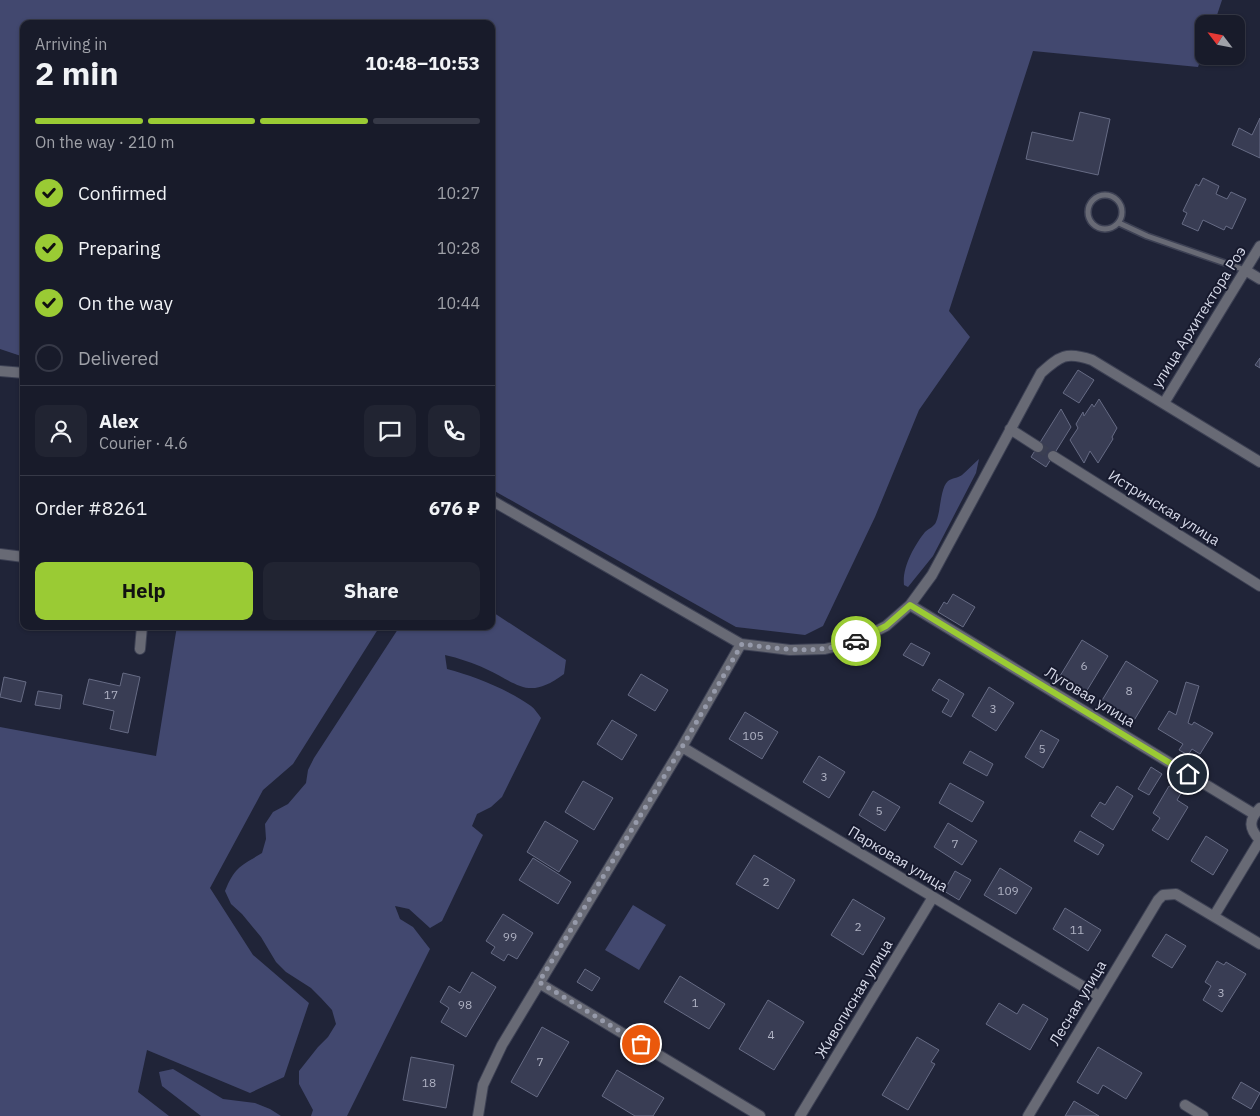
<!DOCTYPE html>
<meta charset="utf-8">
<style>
body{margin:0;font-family:"IBM Plex Sans",sans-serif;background:#212432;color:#f1f3f6;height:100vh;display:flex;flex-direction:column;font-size:19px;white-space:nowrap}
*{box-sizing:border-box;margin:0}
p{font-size:16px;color:#9fa1a8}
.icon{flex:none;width:28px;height:28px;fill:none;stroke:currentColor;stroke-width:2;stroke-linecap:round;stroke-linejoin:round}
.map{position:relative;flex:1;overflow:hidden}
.sheet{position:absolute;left:20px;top:20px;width:475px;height:610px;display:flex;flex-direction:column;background:#181b2a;border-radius:10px;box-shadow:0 1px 4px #0004,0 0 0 1px #363947}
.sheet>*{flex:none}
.needle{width:32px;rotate:302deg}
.buttons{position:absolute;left:1195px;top:15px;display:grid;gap:10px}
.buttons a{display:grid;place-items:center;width:50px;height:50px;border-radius:10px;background:#181b2a;box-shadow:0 1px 4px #0004,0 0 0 1px #363947;font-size:25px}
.pin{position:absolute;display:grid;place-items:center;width:42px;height:42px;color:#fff;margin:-21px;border:2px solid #fff;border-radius:50%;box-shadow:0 1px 5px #0007}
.courier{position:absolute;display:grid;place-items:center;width:50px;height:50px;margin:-25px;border:4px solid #9acb34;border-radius:50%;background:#fff;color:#222;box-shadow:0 1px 6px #0007}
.headline em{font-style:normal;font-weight:800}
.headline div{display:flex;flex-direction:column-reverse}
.headline{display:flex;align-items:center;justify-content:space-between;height:85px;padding:0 15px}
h1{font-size:32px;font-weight:800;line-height:38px}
.bar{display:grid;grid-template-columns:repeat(4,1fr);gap:8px 5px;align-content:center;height:60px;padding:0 15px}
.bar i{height:6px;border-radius:4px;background:#363947}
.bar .active{background:#9acb34}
.bar p{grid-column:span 4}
.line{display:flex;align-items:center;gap:12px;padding:0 15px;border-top:1px solid #363947}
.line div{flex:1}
.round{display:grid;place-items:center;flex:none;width:52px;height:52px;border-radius:10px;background:#212432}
ol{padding:0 15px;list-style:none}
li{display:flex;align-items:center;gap:15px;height:55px}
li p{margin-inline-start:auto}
li .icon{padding:5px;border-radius:50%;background:#9acb34;color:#111;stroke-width:4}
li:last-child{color:#9fa1a8}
li i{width:28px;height:28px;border:2px solid #363947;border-radius:50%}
.button{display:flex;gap:10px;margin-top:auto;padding:10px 15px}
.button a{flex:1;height:58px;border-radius:10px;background:#9acb34;color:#111;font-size:20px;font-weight:800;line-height:58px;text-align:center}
.button a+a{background:#212432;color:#f1f3f6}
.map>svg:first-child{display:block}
</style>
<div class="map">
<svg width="1260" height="1116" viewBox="0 0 1260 1116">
<rect width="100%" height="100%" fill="#202438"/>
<path fill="#42486f" d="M0,0H1222L1214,24H1204V50L1198,67L1033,51L949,311L970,337L919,410L875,517L823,626L805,635L736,627L491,489V24H24V357L0,349Z
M979,459L976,473L933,556L908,587L904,585C902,567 914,546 925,532C929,528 934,527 936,522C941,511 940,488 948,481C952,478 958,478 962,475C968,470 973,464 979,459Z
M491,611L566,660L564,674C529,700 520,685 486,669C474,663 458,658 445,655L447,669C474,676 509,690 531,706C535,709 538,714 541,718L502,797L491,807L477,814L472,826L483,835L442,921L430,928L409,909L395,906L400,919L413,927L430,949L347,1116H311L313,1110L299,1084V1071L318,1047L328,1037L336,1024L332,1010L321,998L311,988L286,972L276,962L261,937L242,914L231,904L225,891C235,866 241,866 262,853L266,839L265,824L273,812L288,804L306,783L308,770L314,758L400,626H491Z
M177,626H380L293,764L263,790L210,888L253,955L309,1003L284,1077L250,1093L147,1050L138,1092L169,1116H0V727L156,756Z
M633,905L666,925L639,970L605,950Z
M173,1069L223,1099L255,1103L270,1109L281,1116H201L162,1086L159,1072Z"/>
<path fill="#393d54" stroke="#666b84" d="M1080,112L1110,119L1098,175L1026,159L1032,132L1073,141Z
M1260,118V158L1232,145L1239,128L1252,135Z
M1203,178L1219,186L1216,194L1227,199L1231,192L1246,199L1232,229L1226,226L1224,230L1203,220L1198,231L1182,224L1187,213L1183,211L1196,184L1199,186Z
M1260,358V368L1255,365Z
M1078,370L1094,380L1079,403L1063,393Z
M1099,399L1117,428L1112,437L1113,439L1098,463L1090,451L1084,463L1070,440L1078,428L1076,424L1083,412L1084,416L1092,404L1094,407Z
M1061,409L1071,427L1046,467L1031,457Z
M953,594L975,607L963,627L938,612L944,602L947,604Z
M1082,640L1108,656L1086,692L1060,676Z
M911,643L930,653L923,666L903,655Z
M1126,661L1158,681L1133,722L1101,702Z
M123,673L140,677L128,733L110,729L114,711L83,704L89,679L120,686Z
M641,674L668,690L655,711L628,695Z
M4,677L26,682L21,702L0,697Z
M939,679L964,694L951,717L942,712L949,700L932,690Z
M1186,682L1199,686L1188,723L1192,725L1194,722L1213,733L1200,754L1192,749L1188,755L1179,750L1183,744L1158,729L1169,711L1176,715Z
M989,687L1014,703L996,731L972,716Z
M38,691L62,695L60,709L35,705Z
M745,712L778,732L762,759L729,739Z
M612,720L637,735L622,760L597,744Z
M1041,730L1059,740L1043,768L1025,757Z
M970,751L993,764L987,776L963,763Z
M819,756L845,772L829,798L803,782Z
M1151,767L1162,774L1149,795L1138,789Z
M583,781L613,798L594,830L565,812Z
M950,783L984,802L972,822L939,803Z
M1117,786L1133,796L1113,830L1091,816L1100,802L1105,805Z
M1169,786L1181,793L1177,800L1188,807L1168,840L1152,830L1160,818L1153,813Z
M873,791L900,807L885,831L859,815Z
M545,821L578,841L559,872L527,852Z
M948,823L977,841L962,865L934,847Z
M1080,831L1104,845L1098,855L1074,841Z
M1206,836L1228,850L1213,875L1191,861Z
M754,855L795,880L778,909L736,884Z
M533,858L571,882L558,904L519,880Z
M1000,868L1032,888L1016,914L984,895Z
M955,871L971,880L959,900L944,891Z
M853,899L885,918L863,955L831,935Z
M1065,908L1101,930L1088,951L1053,929Z
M503,914L533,933L517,959L508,954L504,961L491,953L495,947L486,941Z
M1166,934L1186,946L1172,968L1152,956Z
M1217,961L1224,965L1226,962L1246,974L1222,1012L1203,1000L1211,986L1205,982Z
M585,969L600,978L592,991L577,982Z
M472,972L496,987L466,1037L441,1022L449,1008L440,1002L449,986L460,993Z
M680,976L725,1004L709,1029L664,1002Z
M768,1000L804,1022L774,1070L739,1049Z
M999,1003L1017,1014L1023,1004L1048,1019L1030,1050L986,1024Z
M542,1027L569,1042L537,1097L511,1082Z
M917,1037L939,1050L931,1062L935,1064L908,1110L882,1095Z
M1098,1047L1142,1073L1126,1099L1103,1085L1098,1094L1077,1082Z
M411,1057L454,1065L446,1108L403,1100Z
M617,1070L664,1098L653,1116H635L602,1096Z
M1241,1082L1260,1093L1251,1109L1232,1098Z
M1074,1101L1099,1116H1065Z"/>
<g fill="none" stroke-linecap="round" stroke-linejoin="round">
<path stroke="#3b3f52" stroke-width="10" stroke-dasharray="10 5" stroke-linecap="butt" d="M1038,447L1053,456"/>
<g stroke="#3d4154" stroke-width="8">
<path id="lane" d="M1088 212a17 17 0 1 1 34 0a17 17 0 1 1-34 0Z
M1119,223L1147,236L1245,270"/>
</g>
<g stroke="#3d4154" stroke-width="12">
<path id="street" d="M1245,270L1260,279
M0,371L24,373
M1164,403L1260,246
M1010,429L1038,447
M1053,456L1260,586
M491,500L741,644L790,650L825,649L855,642L886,626L910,605L932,575L1041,373C1060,356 1066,351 1092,360L1260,462
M0,554L24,557
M910,605L1254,814
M140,649L142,626
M682,747L1099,996
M1260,808C1248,820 1249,829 1260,840
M1214,916L1260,840
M539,983L760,1116
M1185,1105L1203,1116
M478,1116L483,1085L502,1045L682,747L741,644
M800,1116L933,897
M1028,1116L1158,900L1163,895L1176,894L1260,944"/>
</g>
<use href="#lane" stroke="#686a75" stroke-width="5"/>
<use href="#street" stroke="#686a75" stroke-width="10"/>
</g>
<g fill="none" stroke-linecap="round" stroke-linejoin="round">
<path stroke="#969aaa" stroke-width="5" stroke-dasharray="0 9" d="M641,1044L539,982L682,747L742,644C780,649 819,655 856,641"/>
<path stroke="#9acb34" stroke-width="6" d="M856,641L886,626L910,605L1188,774"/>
</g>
<g text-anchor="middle" stroke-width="4" stroke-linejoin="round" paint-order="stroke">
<g font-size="12" fill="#afb2c3">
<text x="1084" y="670">6</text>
<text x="1129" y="695">8</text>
<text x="111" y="699">17</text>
<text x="993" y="713">3</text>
<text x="753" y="740">105</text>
<text x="1042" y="753">5</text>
<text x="824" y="781">3</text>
<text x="879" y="815">5</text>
<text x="955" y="848">7</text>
<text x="766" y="886">2</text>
<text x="1008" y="895">109</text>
<text x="858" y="931">2</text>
<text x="1077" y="934">11</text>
<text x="510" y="941">99</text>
<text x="1221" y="997">3</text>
<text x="695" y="1007">1</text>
<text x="465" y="1009">98</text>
<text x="771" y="1039">4</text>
<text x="540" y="1066">7</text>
<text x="429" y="1087">18</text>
</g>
<g font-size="15" fill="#d6d9e8" stroke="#171a2e">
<text transform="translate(1199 317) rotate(-58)" y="5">улица Архитектора Роэ</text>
<text transform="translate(1164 508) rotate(32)" y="5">Истринская улица</text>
<text transform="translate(1090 697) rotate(31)" y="5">Луговая улица</text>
<text transform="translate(898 859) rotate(31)" y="5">Парковая улица</text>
<text transform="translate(854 999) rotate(-59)" y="5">Живописная улица</text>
<text transform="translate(1078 1003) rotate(-59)" y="5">Лесная улица</text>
</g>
</g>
</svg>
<div class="buttons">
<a><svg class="needle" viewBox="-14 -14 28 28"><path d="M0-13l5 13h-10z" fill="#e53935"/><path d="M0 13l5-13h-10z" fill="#9fa1a8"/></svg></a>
</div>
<div class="pin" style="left:641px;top:1044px;background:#ea580c"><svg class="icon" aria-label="bag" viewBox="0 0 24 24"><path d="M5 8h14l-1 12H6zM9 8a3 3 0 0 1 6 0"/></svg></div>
<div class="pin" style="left:1188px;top:774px;background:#1f2937"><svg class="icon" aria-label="home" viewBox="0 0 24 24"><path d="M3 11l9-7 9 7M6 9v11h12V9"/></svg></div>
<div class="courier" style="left:856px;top:641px"><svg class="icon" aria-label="car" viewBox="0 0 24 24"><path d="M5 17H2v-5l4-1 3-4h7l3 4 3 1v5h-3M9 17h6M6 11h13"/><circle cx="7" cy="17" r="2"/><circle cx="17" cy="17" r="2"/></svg></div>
<section class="sheet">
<div class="headline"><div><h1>2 min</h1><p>Arriving in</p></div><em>10:48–10:53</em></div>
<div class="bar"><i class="active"></i><i class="active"></i><i class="active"></i><i></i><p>On the way · 210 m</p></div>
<ol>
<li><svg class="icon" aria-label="check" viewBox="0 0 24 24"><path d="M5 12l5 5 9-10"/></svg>Confirmed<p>10:27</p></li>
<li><svg class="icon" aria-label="check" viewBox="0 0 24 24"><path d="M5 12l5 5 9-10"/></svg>Preparing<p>10:28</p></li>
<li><svg class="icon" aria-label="check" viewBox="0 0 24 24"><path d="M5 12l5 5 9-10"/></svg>On the way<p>10:44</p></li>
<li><i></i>Delivered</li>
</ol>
<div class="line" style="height:90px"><a class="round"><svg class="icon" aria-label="person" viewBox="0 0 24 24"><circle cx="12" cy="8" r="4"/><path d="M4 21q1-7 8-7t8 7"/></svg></a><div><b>Alex</b><p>Courier · 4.6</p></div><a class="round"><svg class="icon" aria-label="chat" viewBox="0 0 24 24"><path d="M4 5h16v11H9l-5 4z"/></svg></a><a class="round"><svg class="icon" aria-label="phone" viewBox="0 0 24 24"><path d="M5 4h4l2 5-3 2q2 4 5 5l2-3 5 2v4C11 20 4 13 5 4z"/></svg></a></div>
<div class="line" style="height:65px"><div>Order #8261</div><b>676 ₽</b></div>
<div class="button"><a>Help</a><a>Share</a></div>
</section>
</div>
